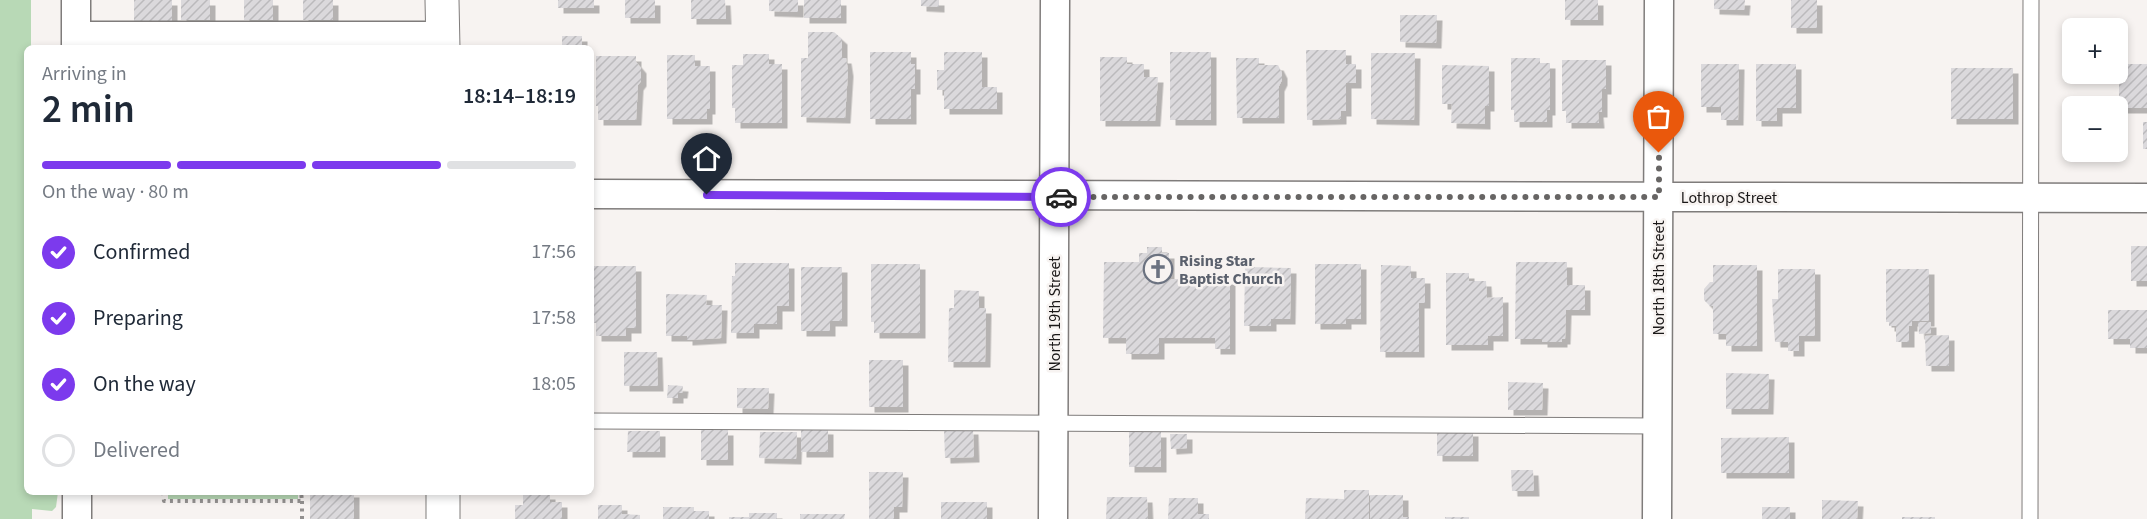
<!DOCTYPE html>
<meta charset="utf-8">
<style>
body{margin:0;font-family:"Source Sans 3",sans-serif;background:#f6f6f7;color:#1f2937;height:100vh;display:flex;flex-direction:column;font-size:22px;white-space:nowrap}
*{box-sizing:border-box;margin:0}
p{font-size:20px;color:#747a83}
.icon{flex:none;width:33px;height:33px;fill:none;stroke:currentColor;stroke-width:2;stroke-linecap:round;stroke-linejoin:round}
.map{position:relative;flex:1;overflow:hidden}
.side{position:absolute;left:24px;top:45px;width:570px;height:450px;display:flex;flex-direction:column;background:#fff;border-radius:9px;box-shadow:0 3px 9px #0003}
.side>*{flex:none}
.buttons{position:absolute;left:2062px;top:18px;display:grid;gap:12px}
.buttons a{display:grid;place-items:center;width:66px;height:66px;border-radius:9px;background:#fff;box-shadow:0 3px 9px #0003;font-size:30px}
.pin{position:absolute;display:grid;place-items:center;width:51px;height:51px;color:#fff;margin:-62px -26px;border-radius:50% 50% 50% 0;rotate:-45deg;box-shadow:0 0 6px #0007}
.pin .icon{rotate:45deg}
.courier{position:absolute;display:grid;place-items:center;width:60px;height:60px;margin:-30px;border:4px solid #7c3aed;border-radius:50%;background:#fff;color:#222;box-shadow:0 2px 8px #0007}
.headline em{font-style:normal;font-weight:600}
.headline div{display:flex;flex-direction:column-reverse}
.headline{display:flex;align-items:center;justify-content:space-between;height:102px;padding:0 18px}
h1{font-size:39px;font-weight:600;line-height:45px}
.bar{display:grid;grid-template-columns:repeat(4,1fr);gap:9px 6px;align-content:center;height:72px;padding:0 18px}
.bar i{height:8px;border-radius:4px;background:#e0e1e3}
.bar .current{background:#7c3aed}
.bar p{grid-column:span 4}
ol{padding:0 18px;list-style:none}
li{display:flex;align-items:center;gap:18px;height:66px}
li p{margin-inline-start:auto}
li .icon{padding:6px;border-radius:50%;background:#7c3aed;color:#fff;stroke-width:4}
li:last-child{color:#747a83}
li i{width:33px;height:33px;border:3px solid #e0e1e3;border-radius:50%}
.map>svg:first-child{display:block}
</style>
<div class="map">
<svg width="2147" height="519" viewBox="0 0 2147 519">
<defs>
<pattern id="building-hatch" width="6" height="6" patternUnits="userSpaceOnUse" patternTransform="scale(1.5)"><rect width="6" height="6" fill="#dbd9dc"/><path d="M-1 1l2-2M0 6l6-6M5 7l2-2" fill="none" stroke="#bbbabc"/></pattern>
<filter id="shadow"><feDropShadow dx="5.5" dy="5.5" stdDeviation="0" flood-color="#0004"/></filter>
</defs>
<rect width="100%" height="100%" fill="#f7f3f1"/>
<path fill="#b8d9b6" d="M0,0H31V48H27V492H58L56,507L52,511L32,509V519H0Z
M168,492H298V499H168Z"/>
<path fill="url(#building-hatch)" filter="url(#shadow)" d="M134,0H172V22L134,21Z
M181,0H210V20H181Z
M244,0H273V20H244Z
M303,0H333V20H303Z
M558,0H594V8H558Z
M625,0H655V18H625Z
M691,0H725L726,19H691Z
M769,0H798V12L769,11Z
M804,0H841V18H804Z
M921,0H939V7L921,6Z
M1565,0H1598V20H1565Z
M1714,0H1745L1744,10L1714,9Z
M1791,0H1817V28H1791Z
M1400,15H1437L1436,43L1400,42Z
M808,32H834L842,39V58H846L848,71L845,118L801,117V58H808Z
M562,36H582V48H562Z
M1306,50H1346V64H1356V83H1346V111H1341V119L1307,120Z
M870,52H911V64H915V89H911V119H870Z
M944,52H982V87H997V109H944V90H937V70H944Z
M1170,52H1211V120H1170Z
M1371,53H1415L1414,120L1371,119Z
M743,54H769V64H782V123H735V108H732V65H743Z
M667,55H695V66H710V109H707V119H667Z
M596,56H636V62L641,68V81L638,85L636,120H598V106H596Z
M1100,57H1127V64H1144V77H1158L1155,121H1100Z
M1236,58H1259V65H1278L1282,73V80L1279,86V118H1237Z
M1511,58H1540V63H1550V110H1547V122H1514V110H1511Z
M1562,60H1606V89H1602V112H1598L1599,123H1566V111H1562Z
M1701,64H1739L1738,120H1721V107H1701Z
M1756,64H1796V108H1777V121H1756Z
M2119,64H2147V108H2119Z
M1442,65L1489,66V106H1485V124L1451,123L1452,104H1442Z
M1951,68H2013V119H1951Z
M2143,122H2147V149H2143Z
M2131,246H2147V281H2131Z
M1147,247H1162V253H1169V279H1230V349H1215V338H1159V354H1126V338H1103L1104,262H1139V253H1147Z
M1516,262H1567V285H1585V310H1566L1565,339H1562V342H1542V339H1515Z
M735,263H789V306H777V324H754V333H731L732,276H735Z
M871,264H920V333H874V322H871Z
M1315,264H1361V319H1346V324H1315Z
M1381,265L1411,266V278H1425V303H1419V352H1380Z
M1713,265H1757V346H1726V334H1713V306H1710L1704,300V289L1710,282H1713Z
M591,266H636V328H626V336H596V323H591Z
M801,267H842V321H830V331H801Z
M1245,267L1291,268L1290,319H1271V326H1244Z
M1778,269H1815V336H1799V351H1788V342H1775L1772,299H1778Z
M1886,269H1929V321H1912V326H1909V342H1896V326H1889V322H1886Z
M1446,273H1469V281H1486L1487,298L1503,297V336H1488V345H1446Z
M954,290L979,291V308H986L985,362H948L949,308H954Z
M666,294L707,295L706,305H722L721,338L687,340V336H666Z
M2108,310H2147V348H2130V339H2108Z
M1918,322H1931V333L1919,334Z
M1949,335V366H1926L1925,336Z
M624,352H657L658,386H624Z
M869,360H903V407H869Z
M1726,373L1769,374L1768,409H1726Z
M1508,382L1543,383L1542,410H1508Z
M668,385L683,386L682,393H678V398H667Z
M737,388H769L768,409L737,408Z
M801,428L828,429V452H801Z
M944,429H973L974,457L945,458Z
M701,430H728V460H701Z
M628,431H660V452H627Z
M1437,431H1473V456H1437Z
M760,432H797L796,459L759,458Z
M1129,432H1161V467H1129Z
M1170,434H1187V448L1171,449Z
M1789,437V473H1721V438Z
M1511,470H1533L1534,491H1512Z
M869,472H903L902,507H894V519H869Z
M1344,490H1369V519H1305L1306,498L1344,499Z
M310,492H354V519H310Z
M523,494H550V502H562V519H515V505H523Z
M1370,495H1403V517H1409V519H1370Z
M1107,497H1147L1148,519H1106Z
M1169,498H1198V514H1209V519H1168Z
M1822,500L1858,501L1857,519H1822Z
M941,502H987V519H941Z
M598,505H622V514L640,515V519H598Z
M663,507H694V511H709V519H663Z
M1762,507H1790V519H1762Z
M749,513H777V519H729V517H749Z
M800,514H845L844,519H800Z
M1445,517H1469V519H1445Z
M1902,517H1935V519H1902Z"/>
<g fill="none" stroke-linecap="round" stroke-linejoin="round">
<g stroke="#7f7c7b" stroke-width="17">
<path id="service" d="M591,421L1658,426
M2030,519L2031,0"/>
</g>
<g stroke="#7f7c7b" stroke-width="31">
<path id="minor" d="M76,0V48
M76,36H442
M591,194L2147,198
M77,519V492
M1053,519L1055,0
M1657,519L1659,0"/>
</g>
<g stroke="#7f7c7b" stroke-width="35">
<path id="tertiary" d="M442,0L443,48
M443,519V492"/>
</g>
<path stroke="#93908f" stroke-width="4" stroke-dasharray="3 4.5" stroke-linecap="butt" d="M163,492L164,501H302L301,492
M302,501V519"/>
<use href="#service" stroke="#fff" stroke-width="15"/>
<use href="#minor" stroke="#fff" stroke-width="28"/>
<use href="#tertiary" stroke="#fff" stroke-width="33"/>
</g>
<g fill="none" stroke-linecap="round" stroke-linejoin="round">
<path stroke="#676564" stroke-width="6" stroke-dasharray="0 10.8" d="M1061,197H1659V153"/>
<path stroke="#7c3aed" stroke-width="8" d="M707,195L1061,197"/>
</g>
<defs>
<g id="church-ring" transform="scale(1.5)"><circle r="9.5" fill="#f7f3f1" stroke="#6b7280" stroke-width="1.5"/><path d="M-1.2-6h2.4v3.5h3.3v2.4h-3.3V6h-2.4V-.1h-3.3v-2.4h3.3Z" fill="#6b7280"/></g>
</defs>
<g fill-rule="evenodd">
<use href="#church-ring" x="1158" y="269"/>
</g>
<g text-anchor="middle" stroke-width="5" stroke-linejoin="round" paint-order="stroke">
<g font-size="16" fill="#1a1818" stroke="#f7f3f1">
<text x="1729" y="203">Lothrop Street</text>
<text transform="translate(1658 278) rotate(-90)" y="6">North 18th Street</text>
<text transform="translate(1054 314) rotate(-90)" y="6">North 19th Street</text>
</g>
<g font-size="16" font-weight="bold" fill="#5b616d" stroke="#f7f3f1" text-anchor="start">
<text x="1179" y="266">Rising Star<tspan x="1179" dy="18">Baptist Church</tspan></text>
</g>
</g>
</svg>
<div class="buttons">
<a>+</a>
<a>−</a>
</div>
<div class="pin" style="left:1659px;top:153px;background:#ea580c"><svg class="icon" aria-label="bag" viewBox="0 0 24 24"><path d="M5 8h14l-1 12H6zM9 8a3 3 0 0 1 6 0"/></svg></div>
<div class="pin" style="left:707px;top:195px;background:#1f2937"><svg class="icon" aria-label="home" viewBox="0 0 24 24"><path d="M3 11l9-7 9 7M6 9v11h12V9"/></svg></div>
<div class="courier" style="left:1061px;top:197px"><svg class="icon" aria-label="car" viewBox="0 0 24 24"><path d="M5 17H2v-5l4-1 3-4h7l3 4 3 1v5h-3M9 17h6M6 11h13"/><circle cx="7" cy="17" r="2"/><circle cx="17" cy="17" r="2"/></svg></div>
<section class="side">
<div class="headline"><div><h1>2 min</h1><p>Arriving in</p></div><em>18:14–18:19</em></div>
<div class="bar"><i class="current"></i><i class="current"></i><i class="current"></i><i></i><p>On the way · 80 m</p></div>
<ol>
<li><svg class="icon" aria-label="check" viewBox="0 0 24 24"><path d="M5 12l5 5 9-10"/></svg>Confirmed<p>17:56</p></li>
<li><svg class="icon" aria-label="check" viewBox="0 0 24 24"><path d="M5 12l5 5 9-10"/></svg>Preparing<p>17:58</p></li>
<li><svg class="icon" aria-label="check" viewBox="0 0 24 24"><path d="M5 12l5 5 9-10"/></svg>On the way<p>18:05</p></li>
<li><i></i>Delivered</li>
</ol>
</section>
</div>
